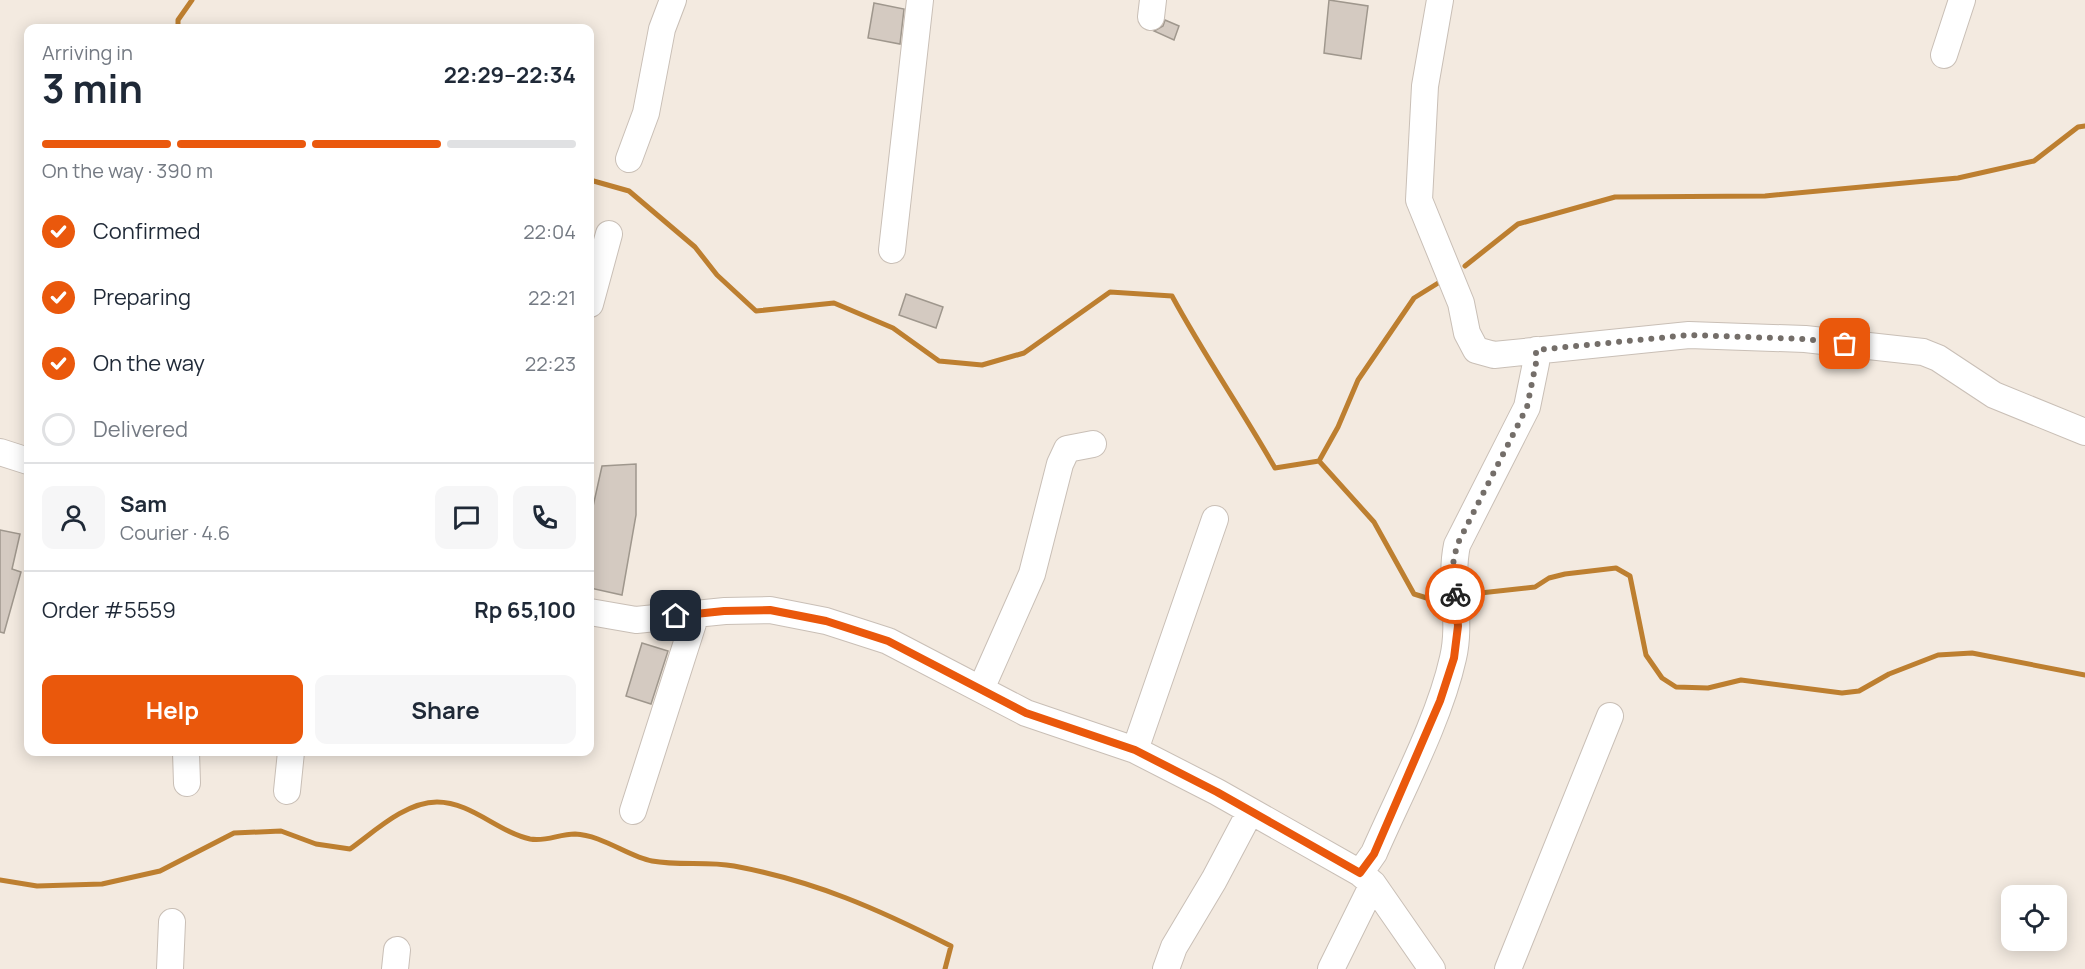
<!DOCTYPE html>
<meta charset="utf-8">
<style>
body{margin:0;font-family:Manrope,sans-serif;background:#f6f6f7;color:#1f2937;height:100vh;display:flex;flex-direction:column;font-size:22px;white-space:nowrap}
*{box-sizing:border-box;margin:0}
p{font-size:20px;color:#747a83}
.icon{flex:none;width:33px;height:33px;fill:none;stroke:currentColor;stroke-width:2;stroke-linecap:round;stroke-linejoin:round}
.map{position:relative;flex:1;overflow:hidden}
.side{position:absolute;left:24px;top:24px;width:570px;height:732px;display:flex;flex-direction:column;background:#fff;border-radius:12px;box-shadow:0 3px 15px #0003}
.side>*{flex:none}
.controls{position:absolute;left:2001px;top:885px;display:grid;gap:12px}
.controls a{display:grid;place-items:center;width:66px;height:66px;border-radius:12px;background:#fff;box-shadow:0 3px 15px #0003;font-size:30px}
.pin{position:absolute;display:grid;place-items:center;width:51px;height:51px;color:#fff;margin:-26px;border-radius:12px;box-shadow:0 3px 9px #0006}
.courier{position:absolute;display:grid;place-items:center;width:60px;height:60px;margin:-30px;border:4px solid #ea580c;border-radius:50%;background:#fff;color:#222;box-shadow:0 2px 8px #0007}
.headline em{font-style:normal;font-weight:700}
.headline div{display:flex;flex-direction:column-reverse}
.headline{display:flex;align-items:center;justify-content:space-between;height:102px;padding:0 18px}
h1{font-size:39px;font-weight:700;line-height:45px}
.bar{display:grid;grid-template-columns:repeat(4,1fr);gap:9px 6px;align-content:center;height:72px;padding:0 18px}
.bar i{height:8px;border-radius:4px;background:#e0e1e3}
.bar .selected{background:#ea580c}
.bar p{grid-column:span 4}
.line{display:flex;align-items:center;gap:15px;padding:0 18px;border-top:2px solid #e0e1e3}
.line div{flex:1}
.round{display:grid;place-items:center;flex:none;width:63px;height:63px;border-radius:12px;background:#f6f6f7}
ol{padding:0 18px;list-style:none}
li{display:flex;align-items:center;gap:18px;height:66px}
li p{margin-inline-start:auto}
li .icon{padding:6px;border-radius:50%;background:#ea580c;color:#fff;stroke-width:4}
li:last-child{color:#747a83}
li i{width:33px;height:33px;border:3px solid #e0e1e3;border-radius:50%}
.primary-button{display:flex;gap:12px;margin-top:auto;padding:12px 18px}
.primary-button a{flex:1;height:69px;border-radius:12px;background:#ea580c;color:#fff;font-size:24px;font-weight:700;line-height:69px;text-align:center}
.primary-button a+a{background:#f6f6f7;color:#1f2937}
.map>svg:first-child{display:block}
</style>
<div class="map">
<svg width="2085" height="969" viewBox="0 0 2085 969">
<rect width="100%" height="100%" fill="#f3eae0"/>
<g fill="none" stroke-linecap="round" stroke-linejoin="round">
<path stroke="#bd7f30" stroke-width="5" d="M178,28V20L192,0
M590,180L629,191L695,247L717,275L756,311L834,303L893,328L939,361L982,365L1024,353L1110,292L1172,296C1204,355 1242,410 1275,468L1319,461L1338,427L1358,380L1414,298L1443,280
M1465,266L1518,224L1615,197L1765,196L1958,178L2034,161L2078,127L2085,126
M1319,461L1374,522L1414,594L1430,599L1449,597
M1462,595L1535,587L1549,578L1565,574L1616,568L1630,576L1646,655L1662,678L1676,687L1708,688L1741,680L1842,693L1859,691L1889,674L1938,655L1972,653L2085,675
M0,880L37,886L102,884L160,871L234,833L281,831L316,844L350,849C374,832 405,802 437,802C471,802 498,832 530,839C546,842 559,834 575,834C602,835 629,857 652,861C679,866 707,861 734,866C815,881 878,909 951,946L945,969"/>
</g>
<path fill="#d4cac1" stroke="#9f978d" stroke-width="1.5" d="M1329,0L1368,6L1361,59L1324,53Z
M874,3L904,9L900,44L868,38Z
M1165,20L1179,26L1174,40L1154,31L1163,26Z
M906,294L943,307L936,328L899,315Z
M636,464V515L622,595L590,588V520L602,466Z
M0,530L20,534L12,569L21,572L4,633L0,632Z
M642,643L668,651L651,704L626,696Z"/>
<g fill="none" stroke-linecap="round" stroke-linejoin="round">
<g stroke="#c9bfb6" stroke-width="28">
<path id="minor" d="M1440,0L1425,86L1419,200L1461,303L1467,333L1476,350L1494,355L1689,335L1805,339L1923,352L1938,358L1994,395L2085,432
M1151,17L1153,0
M1944,55L1962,0
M629,159L646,113L662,29L673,0
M892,250L920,0
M590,304L609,234
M0,452L28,461
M590,612L636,620L725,611L770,610L826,621L888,641L1026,713L1135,750L1217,792L1360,873L1373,884L1432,969
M981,689L1032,574L1060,464L1067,449L1093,444
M1135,750L1215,519
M186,752L187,783
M287,791L291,752
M633,811L696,614
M1360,873L1374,853C1400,793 1439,721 1453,658C1462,620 1449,583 1457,545L1527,407L1536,363V350
M170,969L172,922
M395,969L397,950
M1166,969L1174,947L1214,880L1250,812
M1331,969L1373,884
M1508,969L1610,716"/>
</g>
<use href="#minor" stroke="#fff" stroke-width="26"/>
</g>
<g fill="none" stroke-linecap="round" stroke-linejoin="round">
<path stroke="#746e69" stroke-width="6" stroke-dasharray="0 10.8" d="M1455,594L1453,564L1457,545L1527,407L1536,363V350L1689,335L1805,339L1845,344"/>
<path stroke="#ea580c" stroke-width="8" d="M676,616L724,611L770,610L826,621L888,641L1026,713L1135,750L1217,792L1360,873L1374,854L1440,701L1454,658L1458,626L1455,594"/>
</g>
</svg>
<div class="controls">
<a><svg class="icon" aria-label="locate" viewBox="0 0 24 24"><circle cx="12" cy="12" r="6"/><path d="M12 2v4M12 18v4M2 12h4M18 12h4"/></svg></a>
</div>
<div class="pin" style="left:1845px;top:344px;background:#ea580c"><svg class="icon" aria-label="bag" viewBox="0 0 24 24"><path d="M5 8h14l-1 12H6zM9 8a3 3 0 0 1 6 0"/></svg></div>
<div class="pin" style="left:676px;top:616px;background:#1f2937"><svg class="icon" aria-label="home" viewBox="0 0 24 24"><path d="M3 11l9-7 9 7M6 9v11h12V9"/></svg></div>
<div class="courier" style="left:1455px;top:594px"><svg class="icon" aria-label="bike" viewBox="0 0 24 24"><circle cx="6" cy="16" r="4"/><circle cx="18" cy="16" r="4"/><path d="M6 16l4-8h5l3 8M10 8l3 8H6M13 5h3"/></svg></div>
<section class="side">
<div class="headline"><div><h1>3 min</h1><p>Arriving in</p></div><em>22:29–22:34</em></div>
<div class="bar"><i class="selected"></i><i class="selected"></i><i class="selected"></i><i></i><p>On the way · 390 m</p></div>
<ol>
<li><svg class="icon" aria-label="check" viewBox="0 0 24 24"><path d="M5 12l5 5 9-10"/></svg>Confirmed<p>22:04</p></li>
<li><svg class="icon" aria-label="check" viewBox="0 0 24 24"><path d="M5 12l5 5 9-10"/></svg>Preparing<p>22:21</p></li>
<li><svg class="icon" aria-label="check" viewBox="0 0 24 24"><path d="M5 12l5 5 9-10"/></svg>On the way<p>22:23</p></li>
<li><i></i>Delivered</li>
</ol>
<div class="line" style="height:108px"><a class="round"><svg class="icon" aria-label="person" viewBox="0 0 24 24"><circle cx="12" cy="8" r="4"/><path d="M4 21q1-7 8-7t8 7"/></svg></a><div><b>Sam</b><p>Courier · 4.6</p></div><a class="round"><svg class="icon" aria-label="chat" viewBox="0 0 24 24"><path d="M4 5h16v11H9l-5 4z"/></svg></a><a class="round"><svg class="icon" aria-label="phone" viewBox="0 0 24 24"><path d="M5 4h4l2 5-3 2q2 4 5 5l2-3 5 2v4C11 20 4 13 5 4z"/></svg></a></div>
<div class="line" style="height:78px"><div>Order #5559</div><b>Rp 65,100</b></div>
<div class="primary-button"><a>Help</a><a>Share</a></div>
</section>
</div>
